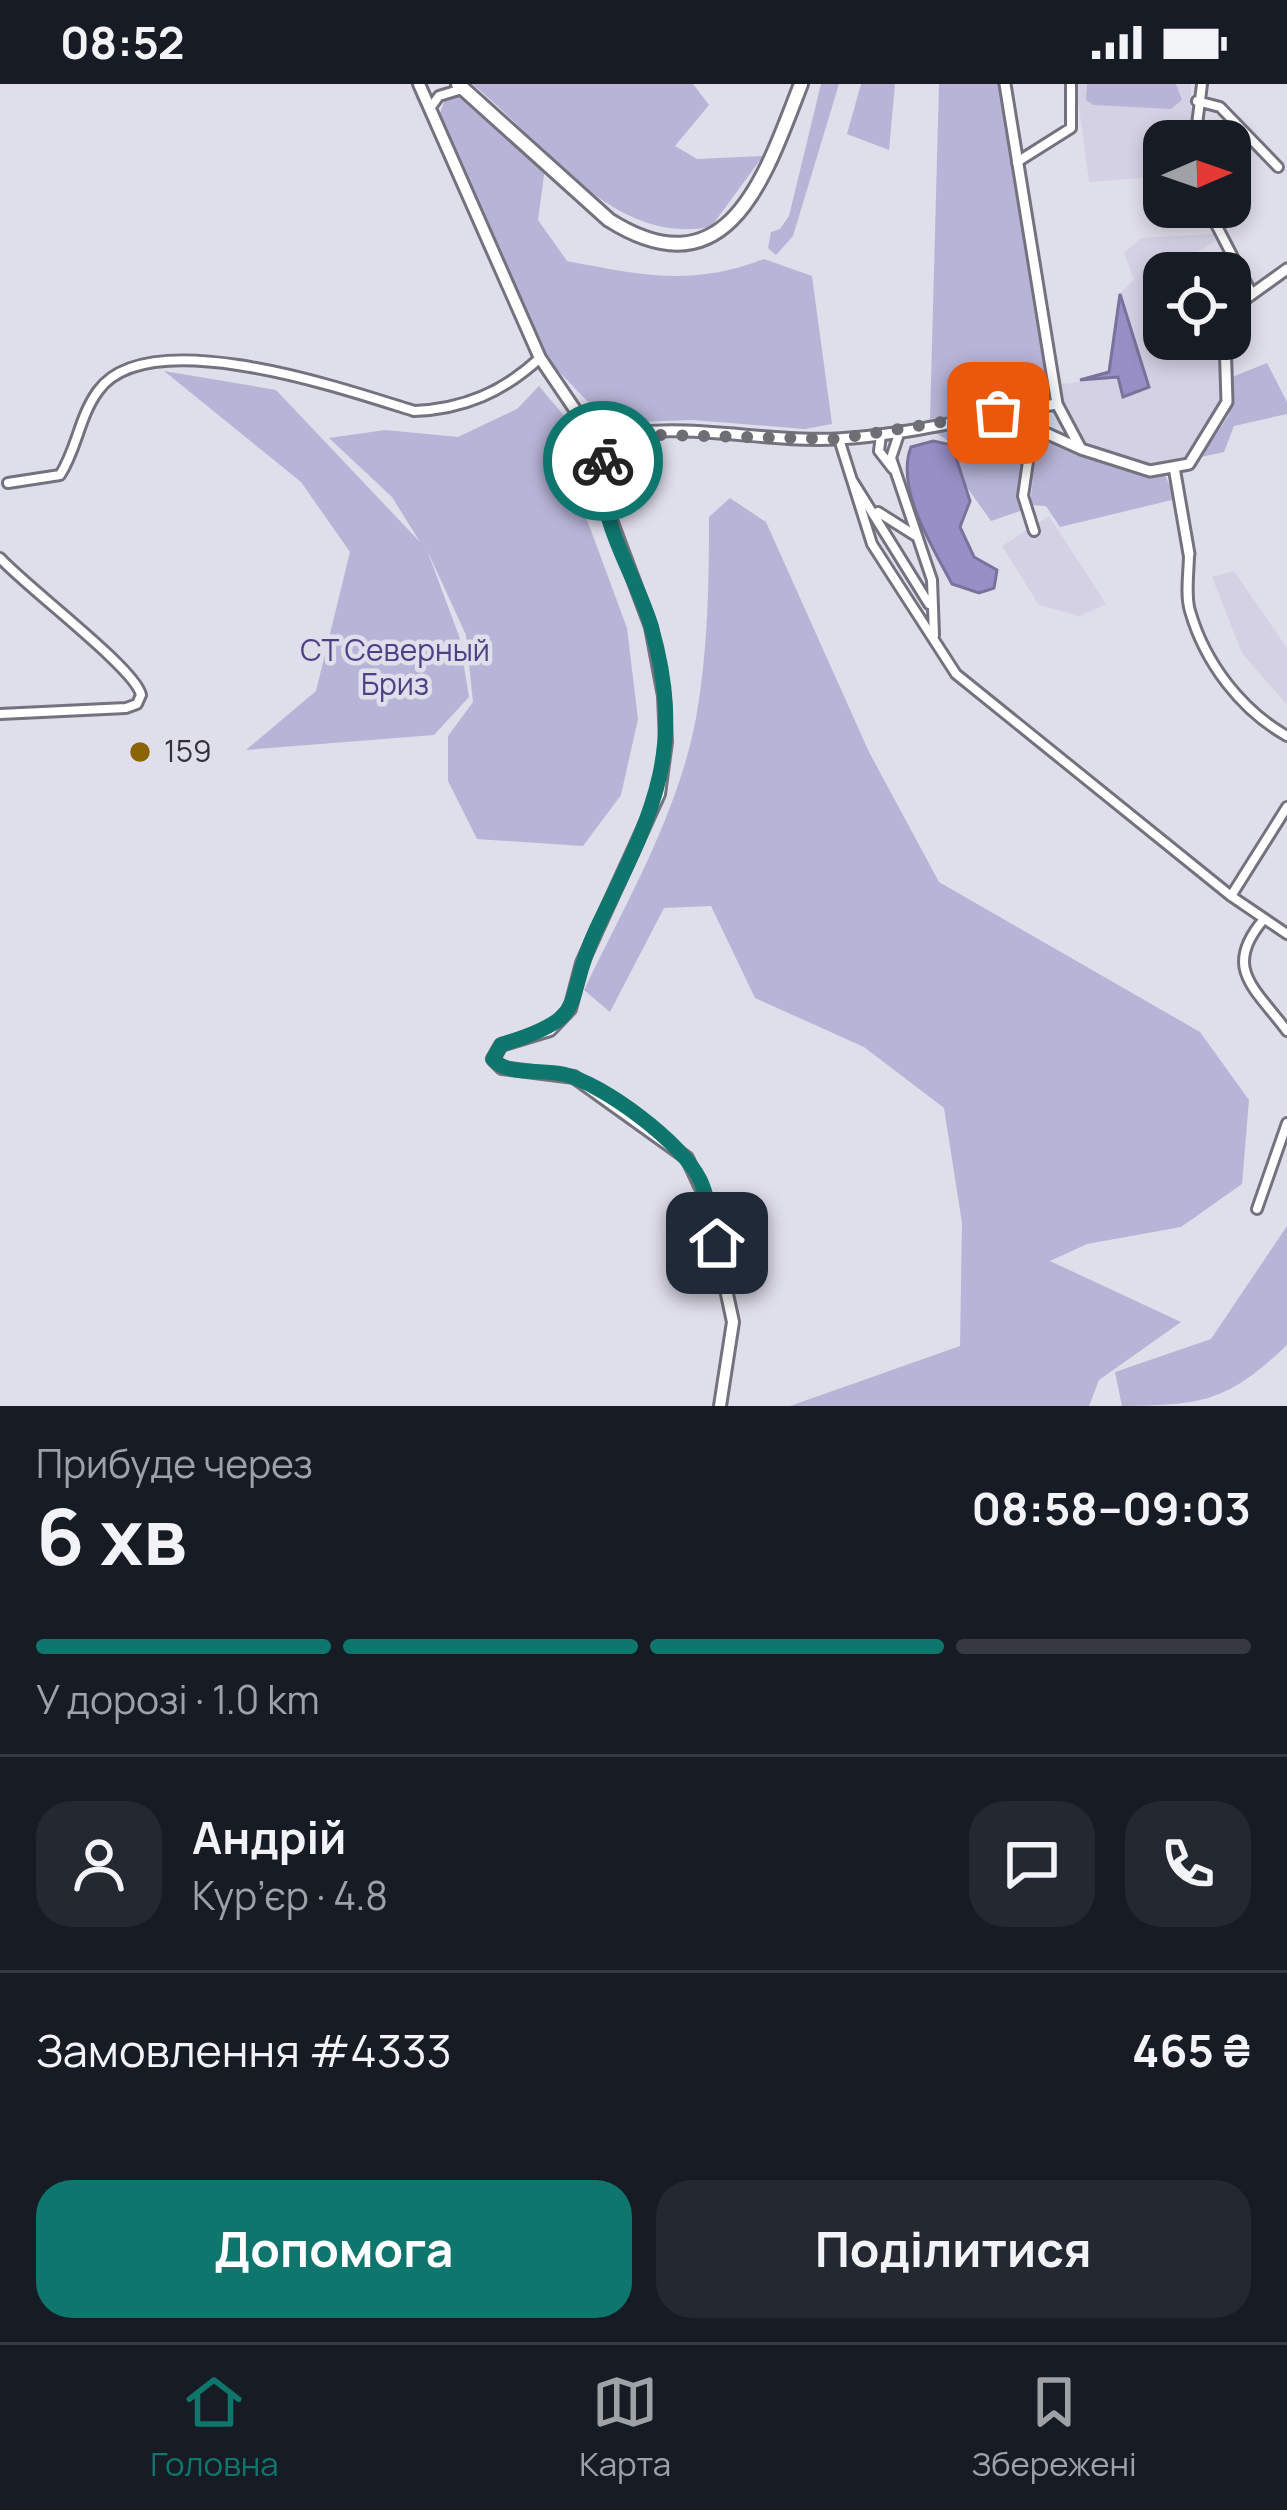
<!DOCTYPE html>
<html lang="uk">
<meta charset="utf-8">
<style>
body{margin:0;font-family:Manrope,sans-serif;background:#242831;color:#f1f3f6;height:100vh;display:flex;flex-direction:column;font-size:45px;white-space:nowrap}
*{box-sizing:border-box;margin:0}
p{font-size:39px;color:#9ea1a6}
.icon{flex:none;width:66px;height:66px;fill:none;stroke:currentColor;stroke-width:2;stroke-linecap:round;stroke-linejoin:round}
.map{position:relative;height:1322px;overflow:hidden}
.details{display:flex;flex-direction:column;background:#171b24;flex:1}
.details>*{flex:none}
.needle{width:78px;rotate:88deg}
.fabs{position:absolute;left:1143px;top:36px;display:grid;gap:24px}
.fabs a{display:grid;place-items:center;width:108px;height:108px;border-radius:24px;background:#171b24;box-shadow:0 6px 18px #0003;font-size:60px}
.pin{position:absolute;display:grid;place-items:center;width:102px;height:102px;color:#fff;margin:-51px;border-radius:24px;box-shadow:0 6px 18px #0006}
.courier{position:absolute;display:grid;place-items:center;width:120px;height:120px;margin:-60px;border:9px solid #0f766e;border-radius:50%;background:#fff;color:#222;box-shadow:0 3px 15px #0007}
.headline em{font-style:normal;font-weight:700}
.headline div{display:flex;flex-direction:column-reverse}
.headline{display:flex;align-items:center;justify-content:space-between;height:204px;padding:0 36px}
h1{font-size:78px;font-weight:700;line-height:90px}
.bar{display:grid;grid-template-columns:repeat(4,1fr);gap:18px 12px;align-content:center;height:144px;padding:0 36px}
.bar i{height:15px;border-radius:9px;background:#363941}
.bar .current{background:#0f766e}
.bar p{grid-column:span 4}
.line{display:flex;align-items:center;gap:30px;padding:0 36px;border-top:3px solid #363941}
.line div{flex:1}
.round{display:grid;place-items:center;flex:none;width:126px;height:126px;border-radius:36px;background:#242831}
.button{display:flex;gap:24px;margin-top:auto;padding:24px 36px}
.button a{flex:1;height:138px;border-radius:36px;background:#0f766e;color:#fff;font-size:48px;font-weight:700;line-height:138px;text-align:center}
.button a+a{background:#242831;color:#f1f3f6}
.status{display:flex;justify-content:space-between;align-items:center;height:84px;padding:0 60px;background:#171b24;direction:ltr}
.status svg{height:33px;fill:currentColor}
.dock{display:flex;justify-content:space-around;align-items:center;height:168px;border-top:3px solid #363941;background:#171b24;font-size:33px;color:#9ea1a6}
.dock a{display:grid;justify-items:center;gap:6px}
.dock .current{color:#0f766e}
.map>svg:first-child{display:block}
</style>
<div class="status"><b>08:52</b><svg viewBox="0 0 49 12"><path d="M0 12V9h3v3zM5 12V6h3v6zM10 12V3h3v9zM15 12V0h3v12zM26 1h20v11H26zM47 4h2v5h-2z"/></svg></div>
<div class="map">
<svg width="1287" height="1322" viewBox="0 0 1287 1322">
<rect width="100%" height="100%" fill="#dfdeeb"/>
<path fill="#d4d1e5" d="M1076,0H1191V57H1164V92L1089,98Z
M1213,150L1216,157L1191,171L1193,189H1164V255H1216L1227,312L1193,371L1150,383L1084,362L1065,325L1061,300L1118,293L1123,314L1149,304L1120,210L1134,195L1124,169L1141,154Z
M1049,432L1106,520L1079,532L1039,521L1002,462Z
M1234,487L1287,564V621L1242,569L1212,493Z"/>
<path fill="#b8b4d7" d="M472,0H693L709,21L675,62L697,75L763,72L711,143C610,162 543,56 472,0Z
M821,0H839L793,152L776,171L768,164L771,148L780,145L789,132Z
M861,0H895L889,66L847,50Z
M939,0H999L1051,307L1047,317L930,335Z
M1087,0H1176L1182,16L1171,25L1093,21L1086,16Z
M458,12L545,84L538,136L567,177C641,191 691,203 764,175L812,192L832,340L805,345L693,336L608,339L548,276L446,48L440,29L445,15Z
M1267,279L1287,318V330L1234,342L1224,368L1201,373L1229,331L1232,293Z
M164,287L276,306L420,458L392,413L329,354L385,346L458,353L517,325L539,302L576,346L586,433L627,544L638,635L621,711L583,762L477,755L448,697V652L473,618L466,551L427,466L459,552L469,613L434,651L246,666L316,607L350,468L301,398Z
M1000,335L1030,349L1020,427L991,437L961,395L953,360L936,349Z
M1043,351L1125,386L1164,389L1176,415L1060,443L1046,422L1030,421L1037,354Z
M730,414L766,438L869,668L939,798L1200,948L1249,1016L1242,1100L1181,1143L1087,1160L1050,1177L1181,1238L1099,1296L1089,1322H790L960,1262L962,1139L944,1024L864,963L755,914L711,822L664,824L610,928L584,906C626,819 678,730 696,634C708,568 709,500 709,433Z
M1287,1142V1261C1227,1318 1203,1321 1122,1322L1115,1288L1211,1255Z"/>
<path fill="#988fc6" stroke="#79739b" stroke-width="3" d="M1120,210L1149,303L1123,313L1118,293L1080,296L1109,288Z
M933,357L952,361L970,417L960,443L974,473L997,486L994,504L979,509L952,500C932,462 895,404 911,363Z"/>
<g fill="none" stroke-linecap="round" stroke-linejoin="round">
<g stroke="#73727e" stroke-width="14">
<path id="minor" d="M1197,17L1220,23L1278,83
M431,23L439,12L462,5
M1195,57L1202,0
M1017,78L1071,44V0
M1207,123L1251,208
M1033,343L1023,412L1034,447
M900,347L891,374L932,496L934,551
M881,351L879,367L893,385
M839,355L872,460L956,590L1231,812L1287,850
M852,396L929,520
M8,399L60,391C77,365 79,333 98,307C148,237 347,306 414,327C464,325 503,308 540,274
M878,428L916,452
M1189,470C1189,487 1185,511 1190,527C1205,579 1241,626 1287,652
M0,474C26,503 136,585 141,611L137,620L126,624L0,630
M1231,812L1287,723
M1264,835C1222,884 1254,903 1287,947
M1257,1125L1287,1039"/>
</g>
<g stroke="#73727e" stroke-width="15">
<path id="tertiary" d="M1005,0L1057,320L1081,365L1150,387L1189,380L1227,318L1225,255
M1230,226L1287,185
M1004,330L1081,365
M597,356C675,334 758,359 837,355C911,351 984,331 1057,320
M1174,383L1189,470"/>
</g>
<g stroke="#73727e" stroke-width="16">
<path id="secondary" d="M419,0L540,274L601,364L608,428L651,543L664,612L666,658L659,710L582,879L570,925L550,946L501,961L493,975L502,984L574,993L687,1074L707,1117L733,1238L720,1322"/>
</g>
<g stroke="#73727e" stroke-width="18">
<path id="primary" d="M458,0L609,136C728,211 765,93 801,0"/>
</g>
<use href="#minor" stroke="#fff" stroke-width="8"/>
<use href="#tertiary" stroke="#fff" stroke-width="9"/>
<use href="#secondary" stroke="#fff" stroke-width="10"/>
<use href="#primary" stroke="#fff" stroke-width="12"/>
</g>
<g fill="none" stroke-linecap="round" stroke-linejoin="round">
<path stroke="#6e6e75" stroke-width="12" stroke-dasharray="0 21.6" d="M603,377L597,356L620,350L837,355L998,329"/>
<path stroke="#0f766e" stroke-width="15" d="M603,377C605,395 604,414 608,432C618,469 640,505 651,542C688,670 650,734 596,846C560,923 595,931 501,961L493,975C506,992 542,985 563,990C602,999 683,1059 700,1096C709,1115 712,1138 717,1159"/>
</g>
<circle fill="#8a6302" stroke="#dfdeeb" stroke-width="4.5" cx="140" cy="668" r="12"/>
<g text-anchor="middle" stroke-width="9" stroke-linejoin="round" paint-order="stroke">
<g font-size="30" fill="#4f4085" stroke="#dfdeeb">
<text x="395" y="577">СТ Северный<tspan x="395" dy="34">Бриз</tspan></text>
</g>
<g font-size="30" fill="#313136" stroke="#dfdeeb" text-anchor="start">
<text x="164" y="678">159</text>
</g>
</g>
</svg>
<div class="fabs">
<a><svg class="needle" viewBox="-14 -14 28 28"><path d="M0-13l5 13h-10z" fill="#e53935"/><path d="M0 13l5-13h-10z" fill="#9ea1a6"/></svg></a>
<a><svg class="icon" aria-label="locate" viewBox="0 0 24 24"><circle cx="12" cy="12" r="6"/><path d="M12 2v4M12 18v4M2 12h4M18 12h4"/></svg></a>
</div>
<div class="pin" style="left:998px;top:329px;background:#ea580c"><svg class="icon" aria-label="bag" viewBox="0 0 24 24"><path d="M5 8h14l-1 12H6zM9 8a3 3 0 0 1 6 0"/></svg></div>
<div class="pin" style="left:717px;top:1159px;background:#1f2937"><svg class="icon" aria-label="home" viewBox="0 0 24 24"><path d="M3 11l9-7 9 7M6 9v11h12V9"/></svg></div>
<div class="courier" style="left:603px;top:377px"><svg class="icon" aria-label="bike" viewBox="0 0 24 24"><circle cx="6" cy="16" r="4"/><circle cx="18" cy="16" r="4"/><path d="M6 16l4-8h5l3 8M10 8l3 8H6M13 5h3"/></svg></div>
</div>
<section class="details">
<div class="headline"><div><h1>6 хв</h1><p>Прибуде через</p></div><em>08:58–09:03</em></div>
<div class="bar"><i class="current"></i><i class="current"></i><i class="current"></i><i></i><p>У дорозі · 1.0 km</p></div>
<div class="line" style="height:216px"><a class="round"><svg class="icon" aria-label="person" viewBox="0 0 24 24"><circle cx="12" cy="8" r="4"/><path d="M4 21q1-7 8-7t8 7"/></svg></a><div><b>Андрій</b><p>Кур’єр · 4.8</p></div><a class="round"><svg class="icon" aria-label="chat" viewBox="0 0 24 24"><path d="M4 5h16v11H9l-5 4z"/></svg></a><a class="round"><svg class="icon" aria-label="phone" viewBox="0 0 24 24"><path d="M5 4h4l2 5-3 2q2 4 5 5l2-3 5 2v4C11 20 4 13 5 4z"/></svg></a></div>
<div class="line" style="height:156px"><div>Замовлення #4333</div><b>465 ₴</b></div>
<div class="button"><a>Допомога</a><a>Поділитися</a></div>
</section>
<nav class="dock">
<a class="current"><svg class="icon" aria-label="home" viewBox="0 0 24 24"><path d="M3 11l9-7 9 7M6 9v11h12V9"/></svg>Головна</a>
<a><svg class="icon" aria-label="map" viewBox="0 0 24 24"><path d="M3 6l6-2 6 2 6-2v14l-6 2-6-2-6 2zM9 4v14M15 6v14"/></svg>Карта</a>
<a><svg class="icon" aria-label="saved" viewBox="0 0 24 24"><path d="M7 4h10v16l-5-4-5 4z"/></svg>Збережені</a>
</nav>
